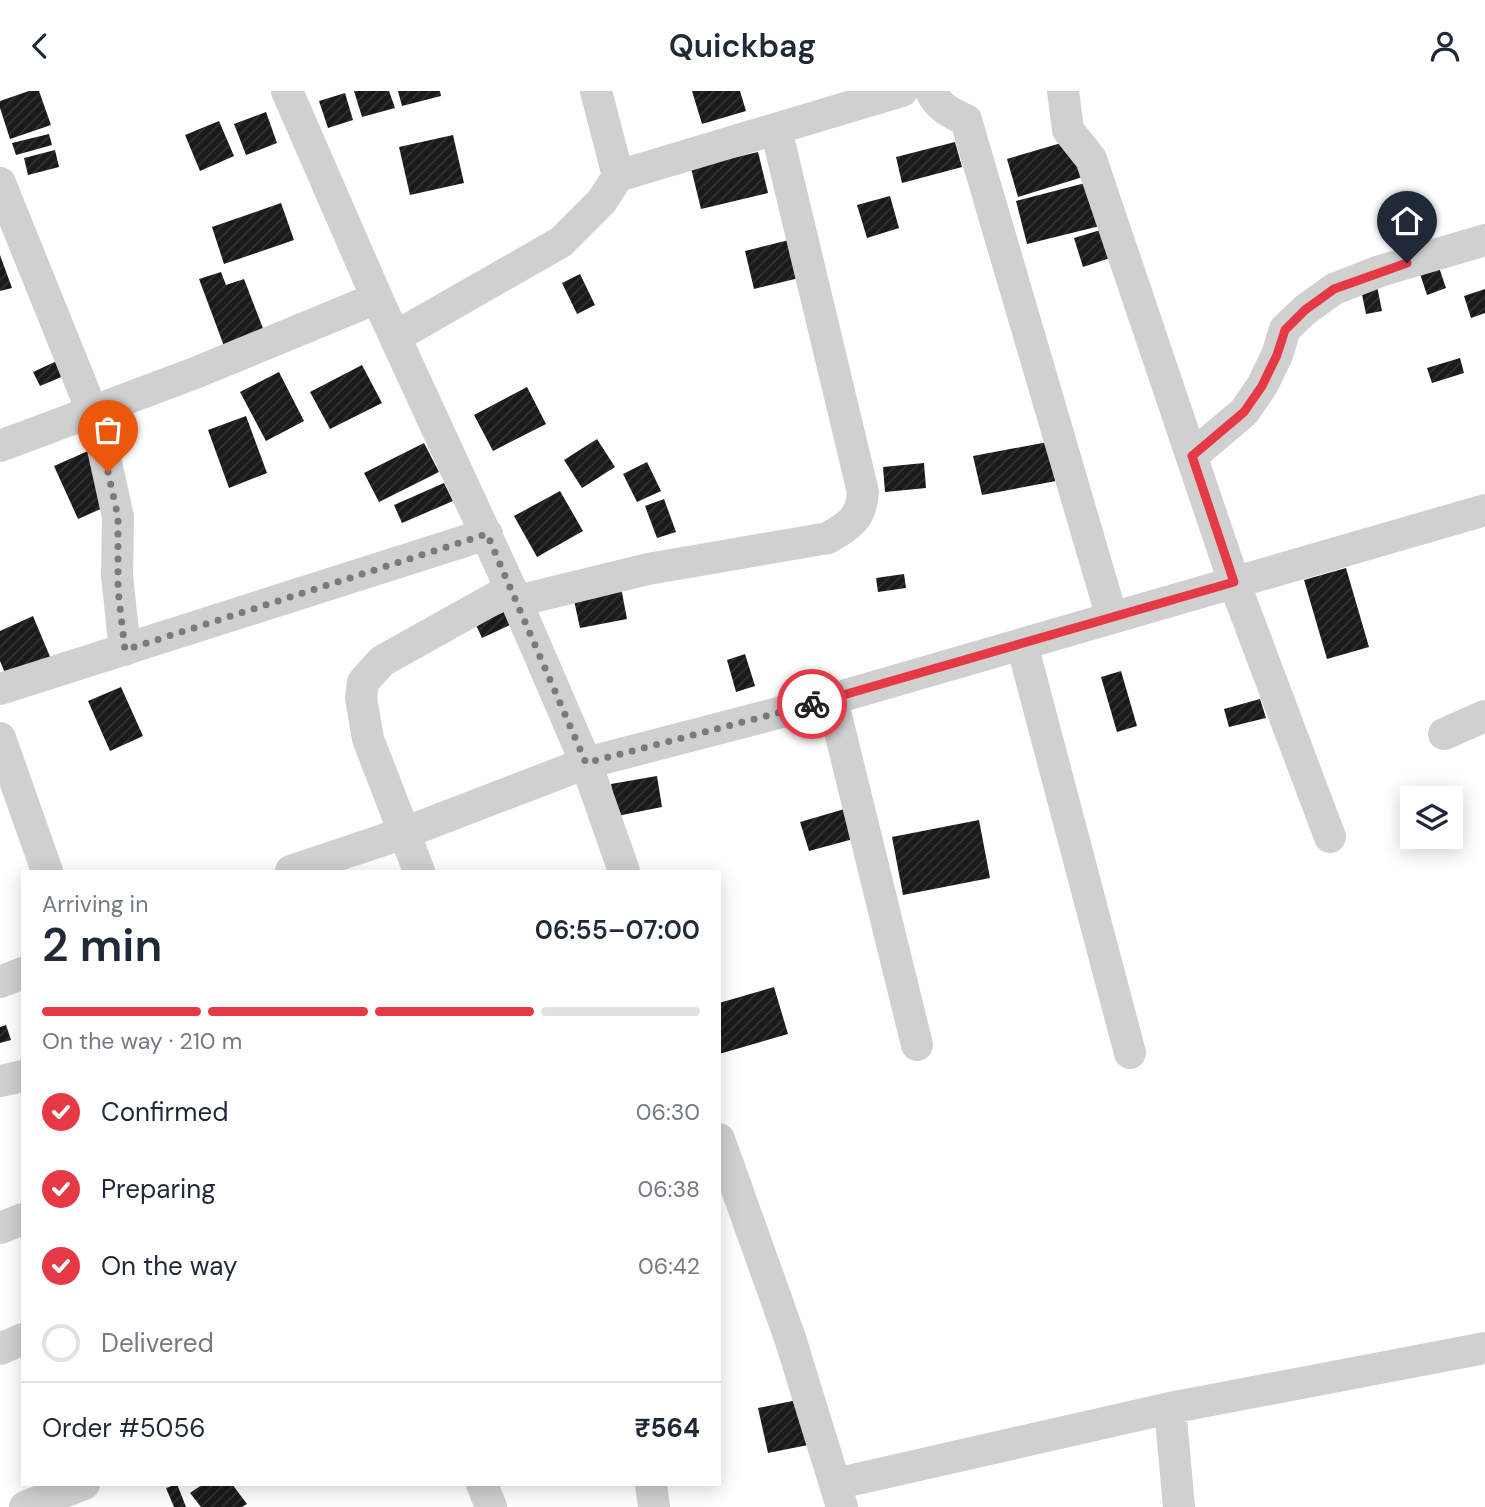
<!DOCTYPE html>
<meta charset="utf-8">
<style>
body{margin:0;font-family:"DM Sans",sans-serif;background:#f6f6f7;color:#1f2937;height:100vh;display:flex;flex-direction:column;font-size:26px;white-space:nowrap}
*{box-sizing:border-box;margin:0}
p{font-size:23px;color:#747a83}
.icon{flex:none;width:38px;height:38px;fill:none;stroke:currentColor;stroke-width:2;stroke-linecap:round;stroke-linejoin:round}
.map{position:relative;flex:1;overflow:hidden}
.side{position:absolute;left:21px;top:779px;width:700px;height:616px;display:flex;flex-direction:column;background:#fff;border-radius:0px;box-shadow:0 4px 18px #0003}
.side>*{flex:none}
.fabs{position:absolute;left:1400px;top:695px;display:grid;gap:14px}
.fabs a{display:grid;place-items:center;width:63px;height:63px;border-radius:0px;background:#fff;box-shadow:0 4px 18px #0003;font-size:35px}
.pin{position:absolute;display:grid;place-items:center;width:60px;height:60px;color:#fff;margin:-72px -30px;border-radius:50% 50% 50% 0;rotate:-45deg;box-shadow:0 0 7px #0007}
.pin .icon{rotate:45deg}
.courier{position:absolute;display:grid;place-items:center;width:70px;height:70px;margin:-35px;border:5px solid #e63946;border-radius:50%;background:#fff;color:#222;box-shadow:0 2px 9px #0007}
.summary em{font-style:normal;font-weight:600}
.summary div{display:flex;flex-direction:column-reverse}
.summary{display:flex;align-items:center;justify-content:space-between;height:119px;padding:0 21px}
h1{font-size:46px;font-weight:600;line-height:52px}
.bar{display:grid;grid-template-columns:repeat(4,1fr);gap:10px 7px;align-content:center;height:84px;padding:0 21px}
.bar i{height:9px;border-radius:5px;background:#e0e1e3}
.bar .active{background:#e63946}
.bar p{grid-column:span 4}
.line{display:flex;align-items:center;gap:18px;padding:0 21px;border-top:2px solid #e0e1e3}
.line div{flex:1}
ol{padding:0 21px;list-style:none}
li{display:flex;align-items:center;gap:21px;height:77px}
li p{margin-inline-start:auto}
li .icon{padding:7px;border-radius:50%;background:#e63946;color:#fff;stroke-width:4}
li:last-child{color:#747a83}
li i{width:38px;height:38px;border:4px solid #e0e1e3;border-radius:50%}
header{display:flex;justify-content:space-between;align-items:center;height:91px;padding:0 21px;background:#fff;font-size:32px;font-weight:600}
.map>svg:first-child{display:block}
</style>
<header><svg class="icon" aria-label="back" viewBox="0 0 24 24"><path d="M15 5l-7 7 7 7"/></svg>Quickbag<svg class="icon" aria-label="person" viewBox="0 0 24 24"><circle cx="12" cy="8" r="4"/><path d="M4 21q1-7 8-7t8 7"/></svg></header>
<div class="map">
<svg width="1485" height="1416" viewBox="0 0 1485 1416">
<defs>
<pattern id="building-hatch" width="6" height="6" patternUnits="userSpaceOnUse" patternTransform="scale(1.75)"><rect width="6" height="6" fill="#1a1a1a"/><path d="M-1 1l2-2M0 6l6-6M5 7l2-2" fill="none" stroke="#333"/></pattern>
</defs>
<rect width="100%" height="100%" fill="#fff"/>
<path fill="url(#building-hatch)" d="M29,0H39L51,34L10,48L0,17V10Z
M354,0H389L395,17L362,26Z
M398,0H440L441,5L402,15Z
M692,0H740L746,20L702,33Z
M345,2L353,29L328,37L319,10Z
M266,21L277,52L246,64L234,33Z
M219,30L234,65L200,80L185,44Z
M49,43L52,54L16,64L12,52Z
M453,44L464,92L410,104L399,56Z
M1075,48L1086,85L1018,106L1007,68Z
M955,51L962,76L902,92L896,66Z
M55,59L59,76L28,84L24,67Z
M758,61L768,102L701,118L691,77Z
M1093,90L1104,134L1027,153L1016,110Z
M890,105L899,137L867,147L857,114Z
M281,112L294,149L224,173L212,136Z
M1107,137L1116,165L1083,176L1074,147Z
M789,149L799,187L754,198L745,160Z
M1430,150L1446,197L1427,204L1411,156Z
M0,164L12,197L0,200Z
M1374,180L1382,220L1366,223L1358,184Z
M221,181L226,194L244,188L264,240L224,255L199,188Z
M580,183L595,214L577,223L562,192Z
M1485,198V222L1471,227L1464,205Z
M1460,267L1464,282L1432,292L1427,277Z
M59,269L66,284L40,295L33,281Z
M362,274L382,312L330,338L310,301Z
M279,281L304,330L266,350L240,301Z
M527,296L546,333L493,360L474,324Z
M246,325L267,382L229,397L208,339Z
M597,348L615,376L582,397L564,369Z
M1048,351L1056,390L982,404L973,365Z
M424,352L439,381L379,411L364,382Z
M88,360L112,413L78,428L54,375Z
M647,371L661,400L637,411L623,383Z
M924,372L926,397L885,401L883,376Z
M444,392L453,410L402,432L394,414Z
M560,400L583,440L537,466L514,425Z
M664,408L676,441L657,447L645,415Z
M1346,477L1369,556L1327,568L1304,489Z
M904,483L906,497L878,501L876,487Z
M620,491L627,528L580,537L572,500Z
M506,520L512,533L482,547L476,534Z
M33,525L51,568L7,587L0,570V540Z
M745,563L755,595L736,601L727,569Z
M1121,580L1137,635L1117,641L1101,586Z
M121,596L143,645L110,660L88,610Z
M1260,608L1266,627L1229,636L1224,618Z
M657,685L662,716L617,725L611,693Z
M848,717L857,747L809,760L800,731Z
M979,729L990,787L903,804L892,746Z
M774,896L788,943L719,963V912Z
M6,934L11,949L0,952V936Z
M802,1308L813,1353L768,1362L758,1317Z
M177,1393L186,1416H174L166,1397Z
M203,1393H232L247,1413L242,1416H201L190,1402Z"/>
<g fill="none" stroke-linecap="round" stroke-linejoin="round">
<path stroke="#d0d0d0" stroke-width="32" d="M287,0L377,207L511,498L586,672L624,780
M596,0L618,85L902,0
M931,0C938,16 951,22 966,29L1112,527
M1063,0L1068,39L1091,68L1234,491L1330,746
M0,92L98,335L118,426L117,485L125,559
M395,246L561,151L602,110L618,85
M0,355L195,282L377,207
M1192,365L1244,321L1262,295L1277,264L1285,238L1305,219L1334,198L1380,180L1485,149
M517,510L648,478L828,447C850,434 861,428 863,401L776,38
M1022,553L1130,962
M0,598L487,443
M832,608L917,954
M1444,643L1485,625
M0,647L47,780
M291,780L404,742L586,672L832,608L1485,419
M419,780L368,648L361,607L363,591L382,570L511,498
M0,891L23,882
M0,990L23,985
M719,1048L790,1247L842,1416
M0,1137L23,1128
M0,1258L23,1248
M1170,1317L1179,1416
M482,1393L491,1416
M651,1393L654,1416
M835,1393L1170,1317L1485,1257
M25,1416L84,1393"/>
</g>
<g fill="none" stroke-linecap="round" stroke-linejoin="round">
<path stroke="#7a7a7a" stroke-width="7" stroke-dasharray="0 12.6" d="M108,381L118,426V499L125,559L487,443L586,672L812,613"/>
<path stroke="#e63946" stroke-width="9" d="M812,613L1234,491L1192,365L1244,321L1262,295L1277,264L1285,239L1305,219L1334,198L1407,172"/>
</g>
</svg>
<div class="fabs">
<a><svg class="icon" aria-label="layers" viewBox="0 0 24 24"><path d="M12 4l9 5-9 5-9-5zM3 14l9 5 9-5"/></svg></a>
</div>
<div class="pin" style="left:108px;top:381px;background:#ea580c"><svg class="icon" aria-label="bag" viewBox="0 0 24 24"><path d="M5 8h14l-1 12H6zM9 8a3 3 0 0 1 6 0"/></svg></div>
<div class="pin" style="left:1407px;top:172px;background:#1f2937"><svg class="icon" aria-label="home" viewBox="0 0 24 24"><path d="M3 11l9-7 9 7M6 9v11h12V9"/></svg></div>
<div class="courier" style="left:812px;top:613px"><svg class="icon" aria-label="bike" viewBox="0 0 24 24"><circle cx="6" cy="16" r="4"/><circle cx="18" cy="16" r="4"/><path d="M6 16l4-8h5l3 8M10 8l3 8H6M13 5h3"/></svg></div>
<section class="side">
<div class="summary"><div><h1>2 min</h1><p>Arriving in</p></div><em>06:55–07:00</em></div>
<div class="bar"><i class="active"></i><i class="active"></i><i class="active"></i><i></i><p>On the way · 210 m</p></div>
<ol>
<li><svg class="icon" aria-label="check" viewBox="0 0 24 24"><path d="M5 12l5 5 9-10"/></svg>Confirmed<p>06:30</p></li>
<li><svg class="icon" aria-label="check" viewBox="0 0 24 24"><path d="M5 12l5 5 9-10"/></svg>Preparing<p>06:38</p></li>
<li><svg class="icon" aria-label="check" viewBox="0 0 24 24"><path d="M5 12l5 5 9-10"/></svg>On the way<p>06:42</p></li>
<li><i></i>Delivered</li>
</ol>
<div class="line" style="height:91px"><div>Order #5056</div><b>₹564</b></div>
</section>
</div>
